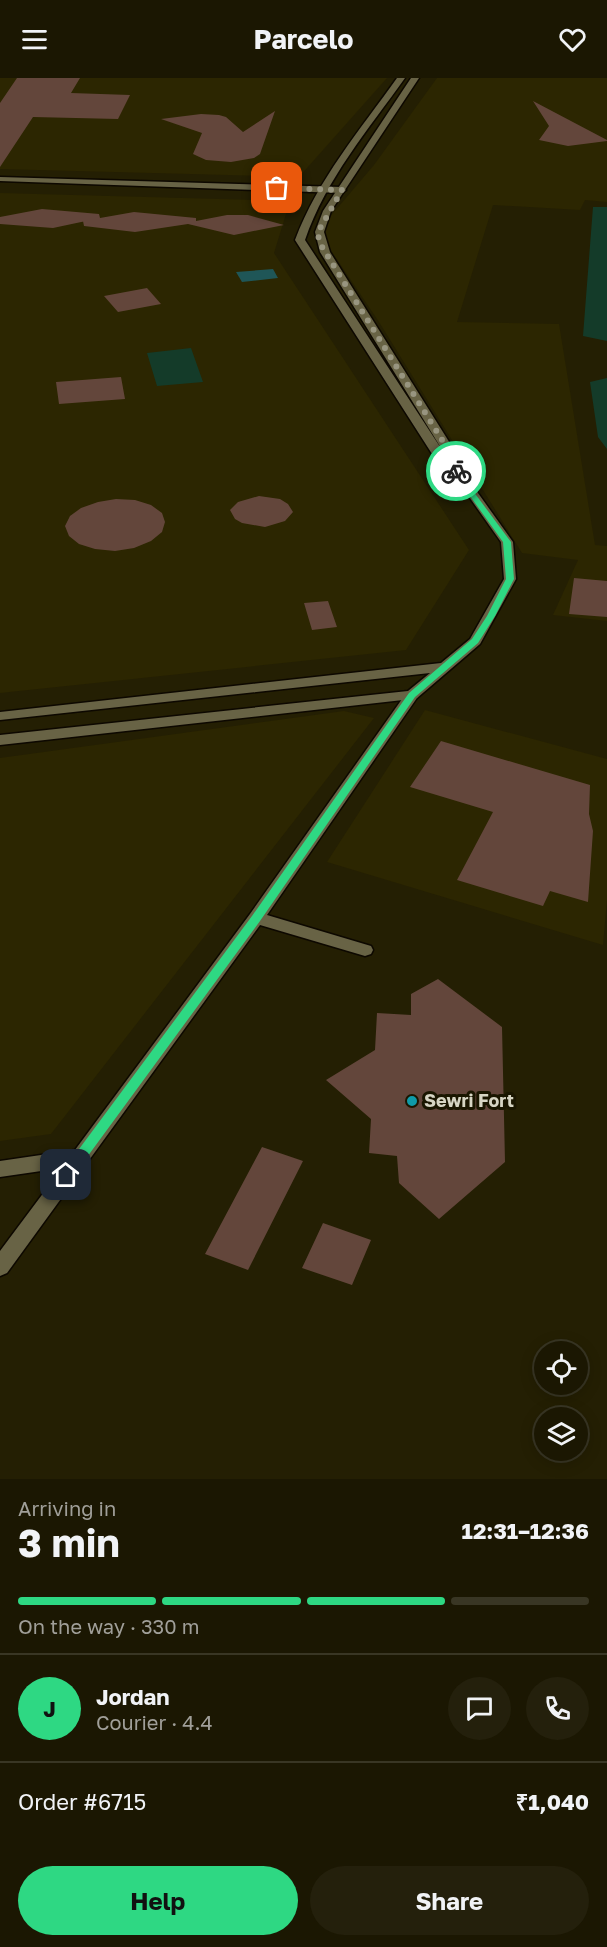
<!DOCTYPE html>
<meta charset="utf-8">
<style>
body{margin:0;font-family:"Golos Text",sans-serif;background:#24200c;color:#f1f3f6;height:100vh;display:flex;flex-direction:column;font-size:22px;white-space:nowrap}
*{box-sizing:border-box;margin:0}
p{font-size:20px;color:#a09f99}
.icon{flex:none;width:33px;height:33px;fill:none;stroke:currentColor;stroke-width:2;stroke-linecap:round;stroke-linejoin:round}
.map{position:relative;height:1401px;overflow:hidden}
.sheet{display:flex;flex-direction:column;background:#1b1702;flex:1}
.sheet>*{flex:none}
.buttons{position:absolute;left:534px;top:1263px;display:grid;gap:12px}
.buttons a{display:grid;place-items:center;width:54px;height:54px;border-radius:50%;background:#1b1702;box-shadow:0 3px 15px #0003,0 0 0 2px #393624;font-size:30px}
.pin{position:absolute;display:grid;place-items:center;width:51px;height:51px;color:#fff;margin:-26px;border-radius:12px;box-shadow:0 3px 9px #0006}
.courier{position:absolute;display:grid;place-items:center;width:60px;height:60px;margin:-30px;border:4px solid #2ed883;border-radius:50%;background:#fff;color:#222;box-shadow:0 2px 8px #0007}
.overview em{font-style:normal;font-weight:700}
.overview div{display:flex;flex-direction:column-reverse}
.overview{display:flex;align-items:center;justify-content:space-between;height:102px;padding:0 18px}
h1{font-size:39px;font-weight:700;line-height:45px}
.bar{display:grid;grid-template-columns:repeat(4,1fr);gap:9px 6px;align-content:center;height:72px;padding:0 18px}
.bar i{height:8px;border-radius:4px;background:#393624}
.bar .on{background:#2ed883}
.bar p{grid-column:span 4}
.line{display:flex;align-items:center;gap:15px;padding:0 18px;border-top:2px solid #393624}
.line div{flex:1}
.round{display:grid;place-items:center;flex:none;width:63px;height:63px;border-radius:32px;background:#24200c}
.action{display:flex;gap:12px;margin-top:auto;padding:12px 18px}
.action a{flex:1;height:69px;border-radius:36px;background:#2ed883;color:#111;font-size:24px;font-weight:700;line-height:69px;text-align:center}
.action a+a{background:#24200c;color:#f1f3f6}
header{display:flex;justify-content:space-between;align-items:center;height:78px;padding:0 18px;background:#1b1702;font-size:27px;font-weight:700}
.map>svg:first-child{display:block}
</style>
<header><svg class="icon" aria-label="menu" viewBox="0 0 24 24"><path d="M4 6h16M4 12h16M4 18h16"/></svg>Parcelo<svg class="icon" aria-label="heart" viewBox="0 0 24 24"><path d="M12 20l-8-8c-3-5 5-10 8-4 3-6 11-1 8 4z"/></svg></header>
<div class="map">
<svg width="607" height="1401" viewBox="0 0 607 1401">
<rect width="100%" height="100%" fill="#241f03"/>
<path fill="#2c2601" d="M0,0H387L299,99L0,91Z
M437,0H607V124L585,122L580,132L493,127L457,244L559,246L595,467L607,468V543L553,537L578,482L522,475L379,244L324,162L323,147L374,87Z
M0,115L290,123L274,175L469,472L406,572L0,615Z
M425,632L607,681V822L603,867L327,784Z
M344,633L374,640L51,1056L0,1063V680Z"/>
<path fill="#143b29" d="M593,129H607V263L583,258Z
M191,270L203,304L157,308L147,275Z
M607,300V371L598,359L590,304Z"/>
<path fill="#1f5657" d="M273,191L278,200L242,204L236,194Z"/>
<path fill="#63463b" d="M17,0H80L71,15L130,17L118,41L33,39L0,89V25Z
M533,23L607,62V63L568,68L539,62L549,48Z
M275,33L260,76L254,80L231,84L206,82L193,76L202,55L161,41L201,36L219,37L226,39L243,54Z
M42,131L99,136L100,140L53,150L0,146V139Z
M134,134L196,140V143L227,137H248L284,147L234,157L188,146L135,154L84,148L83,143Z
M147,210L161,226L118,234L104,218Z
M121,299L125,321L59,326L56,304Z
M259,418L280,421L288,426L293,434L285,443L265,449L242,445L235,441L230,432L238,424Z
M116,421L135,422L151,427L162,435L165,444L162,454L151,463L134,470L115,473L95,471L79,466L69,458L65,448L70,438L81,430L98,424Z
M574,500L607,503V539L569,536Z
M328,523L337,549L312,552L304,525Z
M441,663L590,707L589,736L593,753L588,824L550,813L543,828L457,802L493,734L410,709Z
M438,901L502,949L505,1084L439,1141L399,1105L397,1078L369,1075L371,1041L326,1002L375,972L377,935L411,937V916Z
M262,1069L303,1083L248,1192L205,1176Z
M323,1145L371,1162L352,1207L302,1190Z"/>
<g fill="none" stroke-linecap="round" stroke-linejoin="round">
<g stroke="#0d0800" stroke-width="3">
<path id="minor" d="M0,99L342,109L346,112L342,115L0,103Z
M412,613L419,617L267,837L371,868L373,872L371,876L365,878L260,847L7,1195L0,1198V1173L62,1090L0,1099V1083L75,1072L250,836L407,614Z"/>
</g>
<g stroke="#0d0800" stroke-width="3">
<path id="tertiary" d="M397,0H405C368,52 326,101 305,162L446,378L320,174L315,154L323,133L411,0H419L331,133L324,154L330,174L458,378V387L513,464L516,501L480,566L417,620L412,621L0,667V657L408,613L430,595L0,642V634L441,585L470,561L504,501L501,464L448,389L434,379L295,162C318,101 360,52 397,0Z"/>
</g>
<use href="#minor" fill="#686345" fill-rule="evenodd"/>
<use href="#tertiary" fill="#686345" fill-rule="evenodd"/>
</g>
<path fill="#2ed883" d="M456,390L511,464L514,501L495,538L478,565L415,619L260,843L71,1101H62L60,1097L62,1094L252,838L409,615L472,561L487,538L506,501L503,464L452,393Z"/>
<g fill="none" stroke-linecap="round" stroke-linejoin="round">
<path stroke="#989580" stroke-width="6" stroke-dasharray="0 10.8" d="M277,110L342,112L318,154L319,164L452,378V387L456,393"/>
</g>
<circle fill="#0f9aa8" stroke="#1a1600" stroke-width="2" cx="412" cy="1023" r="6"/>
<g text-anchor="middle" stroke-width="6" stroke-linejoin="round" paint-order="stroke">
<g font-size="18" font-weight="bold" fill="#d7d5c4" stroke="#1a1600" text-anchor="start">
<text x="424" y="1029">Sewri Fort</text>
</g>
</g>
</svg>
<div class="buttons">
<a><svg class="icon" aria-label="locate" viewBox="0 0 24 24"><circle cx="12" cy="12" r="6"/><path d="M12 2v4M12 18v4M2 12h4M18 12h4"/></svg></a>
<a><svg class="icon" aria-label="layers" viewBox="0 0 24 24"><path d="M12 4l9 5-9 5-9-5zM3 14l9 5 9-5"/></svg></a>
</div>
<div class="pin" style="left:277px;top:110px;background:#ea580c"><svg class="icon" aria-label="bag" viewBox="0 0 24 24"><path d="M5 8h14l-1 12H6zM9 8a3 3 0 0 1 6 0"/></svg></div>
<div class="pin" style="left:66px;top:1097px;background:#1f2937"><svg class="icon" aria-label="home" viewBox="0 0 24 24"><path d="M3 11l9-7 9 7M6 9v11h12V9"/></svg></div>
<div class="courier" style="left:456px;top:393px"><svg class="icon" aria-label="bike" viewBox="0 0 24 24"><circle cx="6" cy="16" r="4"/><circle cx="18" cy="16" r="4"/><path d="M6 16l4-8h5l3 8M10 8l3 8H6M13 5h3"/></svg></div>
</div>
<section class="sheet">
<div class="overview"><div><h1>3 min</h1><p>Arriving in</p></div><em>12:31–12:36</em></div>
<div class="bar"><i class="on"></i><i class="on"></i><i class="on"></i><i></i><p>On the way · 330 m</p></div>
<div class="line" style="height:108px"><b class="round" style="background:#2ed883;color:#111">J</b><div><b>Jordan</b><p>Courier · 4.4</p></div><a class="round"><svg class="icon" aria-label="chat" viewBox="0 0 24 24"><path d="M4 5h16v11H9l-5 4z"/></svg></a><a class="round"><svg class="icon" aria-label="phone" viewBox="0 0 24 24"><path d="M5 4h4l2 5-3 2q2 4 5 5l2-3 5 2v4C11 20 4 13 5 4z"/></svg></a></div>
<div class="line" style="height:78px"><div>Order #6715</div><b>₹1,040</b></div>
<div class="action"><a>Help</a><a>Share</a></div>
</section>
